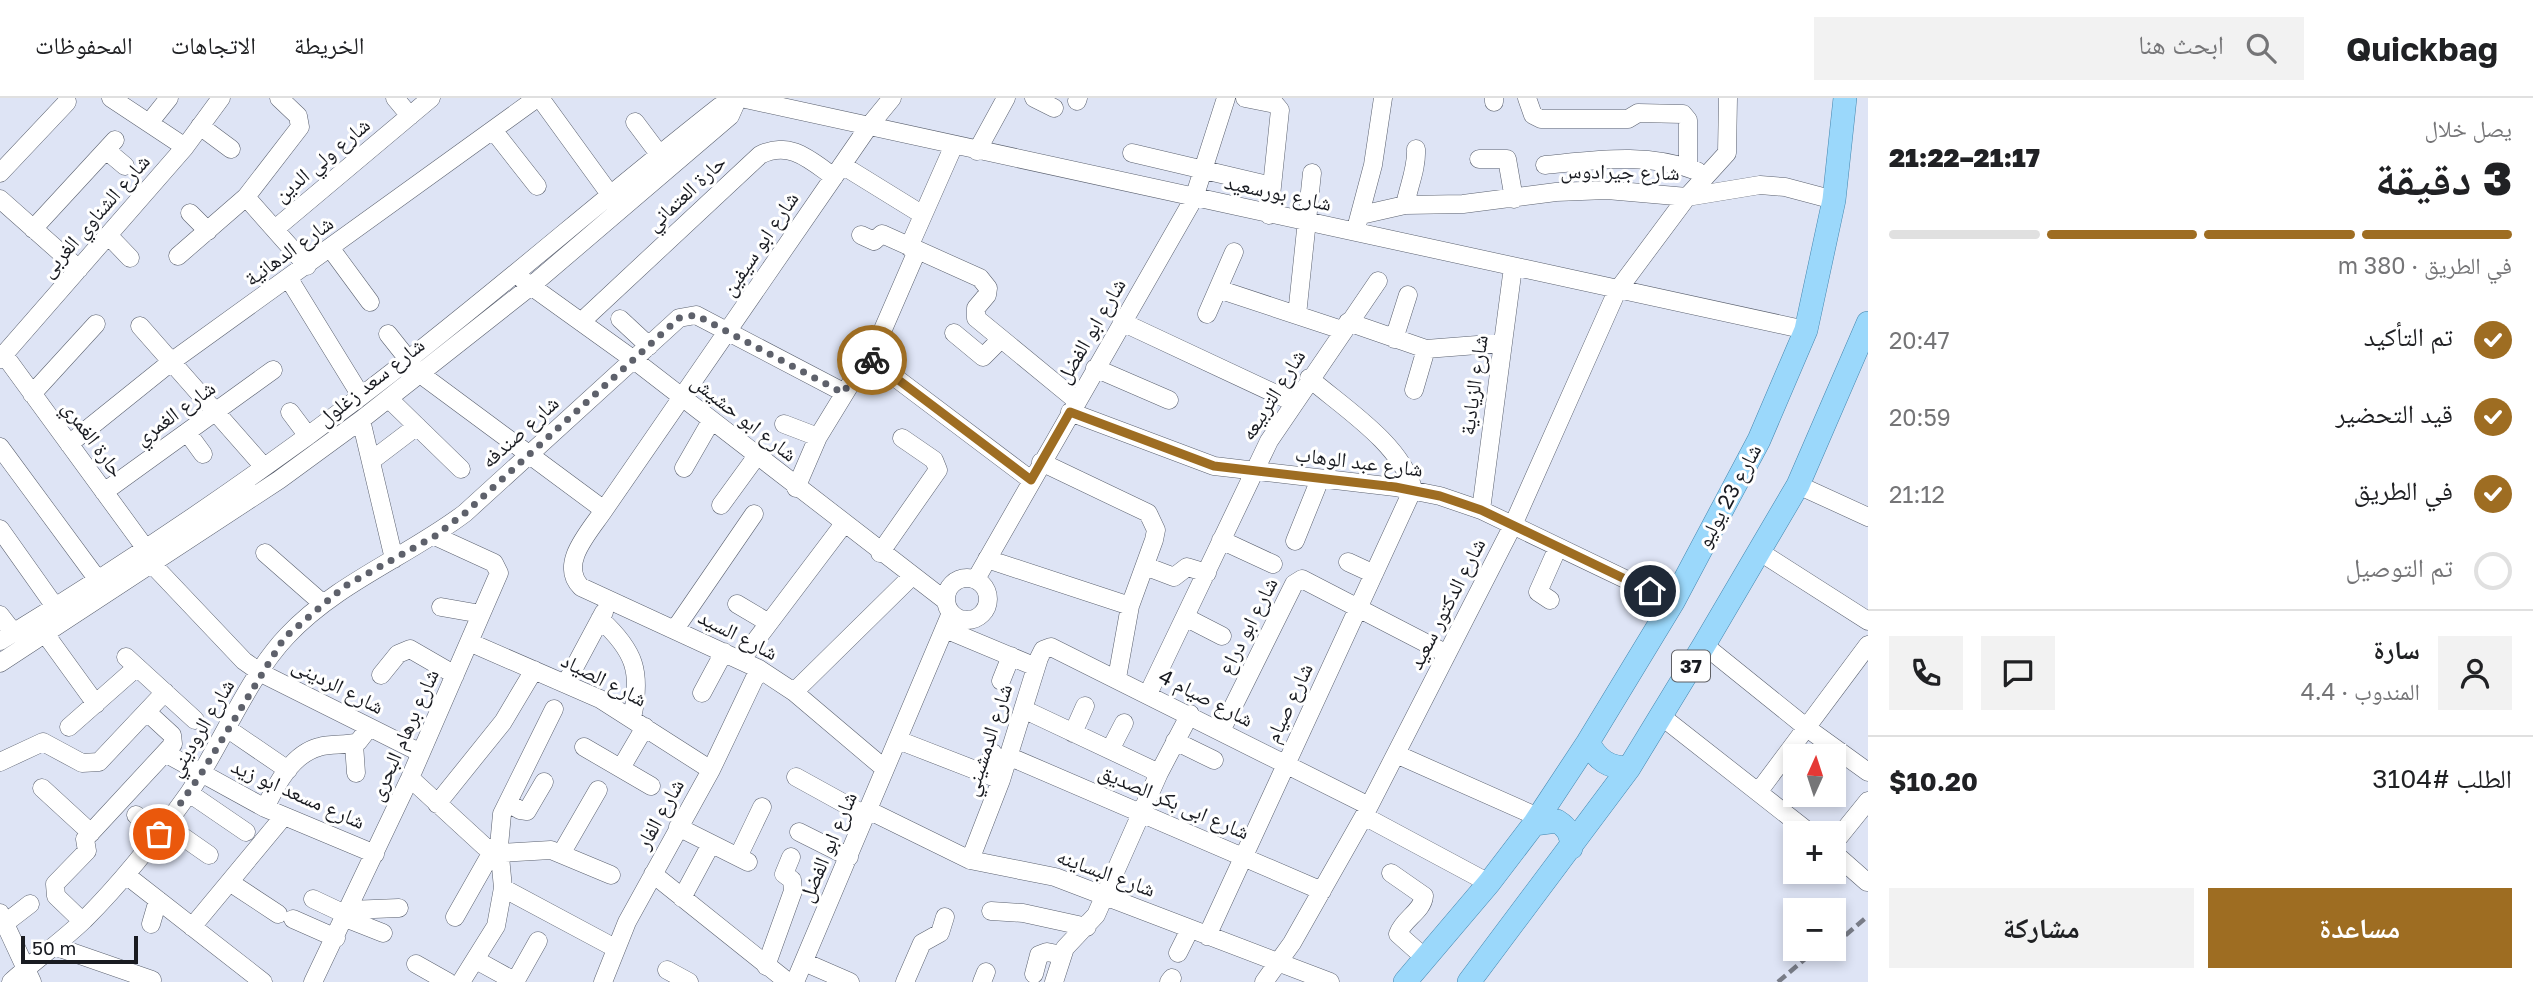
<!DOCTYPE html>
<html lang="ar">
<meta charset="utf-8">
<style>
body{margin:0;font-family:"Golos Text","Noto Naskh Arabic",sans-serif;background:#f2f2f2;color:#202124;direction:rtl;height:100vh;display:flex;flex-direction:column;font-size:26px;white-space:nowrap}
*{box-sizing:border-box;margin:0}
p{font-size:23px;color:#757577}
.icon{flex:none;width:38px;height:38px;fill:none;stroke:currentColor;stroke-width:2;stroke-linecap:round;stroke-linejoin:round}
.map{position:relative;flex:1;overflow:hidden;direction:ltr}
.details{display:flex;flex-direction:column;background:#fff;width:665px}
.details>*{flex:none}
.needle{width:46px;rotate:3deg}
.fabs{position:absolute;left:1783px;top:646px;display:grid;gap:14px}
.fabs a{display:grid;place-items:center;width:63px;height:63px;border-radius:0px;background:#fff;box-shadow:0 4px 10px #0003;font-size:35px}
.scale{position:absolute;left:21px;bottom:18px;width:117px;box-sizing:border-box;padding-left:7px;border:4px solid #191b21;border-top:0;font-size:19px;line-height:24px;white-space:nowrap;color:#191b21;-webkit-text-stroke:5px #fff;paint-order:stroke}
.pin{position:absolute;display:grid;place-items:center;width:60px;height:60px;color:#fff;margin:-30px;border:4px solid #fff;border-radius:50%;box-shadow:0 2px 7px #0007}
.courier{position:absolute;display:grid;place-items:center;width:70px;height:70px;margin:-35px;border:5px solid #9e6d22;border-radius:50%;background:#fff;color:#222;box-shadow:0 2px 9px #0007}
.head em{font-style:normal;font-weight:800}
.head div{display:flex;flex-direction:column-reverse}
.head{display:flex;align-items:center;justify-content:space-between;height:119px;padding:0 21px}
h1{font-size:46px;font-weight:800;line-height:52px}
.bar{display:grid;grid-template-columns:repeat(4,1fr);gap:10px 7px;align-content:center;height:84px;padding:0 21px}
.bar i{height:9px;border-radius:5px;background:#e0e0e0}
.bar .active{background:#9e6d22}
.bar p{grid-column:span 4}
.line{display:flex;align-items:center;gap:18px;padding:0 21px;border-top:2px solid #e0e0e0}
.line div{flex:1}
.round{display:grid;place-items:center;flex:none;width:74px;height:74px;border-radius:0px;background:#f2f2f2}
ol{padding:0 21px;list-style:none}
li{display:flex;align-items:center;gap:21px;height:77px}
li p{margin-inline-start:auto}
li .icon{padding:7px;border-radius:50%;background:#9e6d22;color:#fff;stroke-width:4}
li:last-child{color:#757577}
li i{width:38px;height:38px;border:4px solid #e0e0e0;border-radius:50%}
.cta{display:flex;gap:14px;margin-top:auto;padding:14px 21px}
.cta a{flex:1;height:80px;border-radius:0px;background:#9e6d22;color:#fff;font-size:28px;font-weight:800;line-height:80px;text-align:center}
.cta a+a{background:#f2f2f2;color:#202124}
header{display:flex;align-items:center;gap:42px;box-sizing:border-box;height:98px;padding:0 35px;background:#fff;border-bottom:2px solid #e0e0e0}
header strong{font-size:33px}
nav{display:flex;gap:38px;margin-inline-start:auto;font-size:24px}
.search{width:490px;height:63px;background:#f2f2f2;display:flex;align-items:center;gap:18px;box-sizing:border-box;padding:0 24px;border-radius:0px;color:#757577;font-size:26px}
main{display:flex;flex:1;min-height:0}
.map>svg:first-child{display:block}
</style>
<header>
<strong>Quickbag</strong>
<div class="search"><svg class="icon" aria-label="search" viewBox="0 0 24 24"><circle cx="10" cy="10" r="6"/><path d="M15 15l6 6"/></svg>ابحث هنا</div>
<nav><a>الخريطة</a><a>الاتجاهات</a><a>المحفوظات</a></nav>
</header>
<main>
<section class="details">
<div class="head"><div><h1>3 دقيقة</h1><p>يصل خلال</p></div><em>21:17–21:22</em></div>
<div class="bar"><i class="active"></i><i class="active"></i><i class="active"></i><i></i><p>في الطريق · 380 m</p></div>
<ol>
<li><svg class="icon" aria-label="check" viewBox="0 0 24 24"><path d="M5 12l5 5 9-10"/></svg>تم التأكيد<p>20:47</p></li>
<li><svg class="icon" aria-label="check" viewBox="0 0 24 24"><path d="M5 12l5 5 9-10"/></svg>قيد التحضير<p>20:59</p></li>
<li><svg class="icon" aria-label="check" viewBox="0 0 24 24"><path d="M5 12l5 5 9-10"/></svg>في الطريق<p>21:12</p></li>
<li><i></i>تم التوصيل</li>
</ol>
<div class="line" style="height:126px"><a class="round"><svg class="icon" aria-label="person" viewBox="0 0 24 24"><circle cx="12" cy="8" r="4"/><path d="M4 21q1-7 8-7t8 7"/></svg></a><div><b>سارة</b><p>المندوب · 4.4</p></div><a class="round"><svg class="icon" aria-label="chat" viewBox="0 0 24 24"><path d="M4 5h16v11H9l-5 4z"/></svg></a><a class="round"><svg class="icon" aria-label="phone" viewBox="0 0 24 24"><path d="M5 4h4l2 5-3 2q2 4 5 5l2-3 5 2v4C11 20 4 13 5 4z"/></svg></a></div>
<div class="line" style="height:91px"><div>الطلب #3104</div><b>$10.20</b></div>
<div class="cta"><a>مساعدة</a><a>مشاركة</a></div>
</section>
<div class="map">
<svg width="1868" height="884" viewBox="0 0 1868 884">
<rect width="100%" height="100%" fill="#dee4f5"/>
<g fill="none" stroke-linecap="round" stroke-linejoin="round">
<g stroke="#5b616f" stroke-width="19">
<path id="minor" d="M111,0L185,49
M395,0L410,18
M540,0L609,95
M741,0L1806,232
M1034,0L1054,10
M1245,0L1275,6L1280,12L1269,117
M1527,0L1533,17L1541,21H1628L1638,15L1683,16L1688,22V69
M1077,3L1078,0
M1494,4V0
M635,24L659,56
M149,25L169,0
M200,28L231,51
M493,32L537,88
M106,52L125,68
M977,53L1006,0
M1132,55L1272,88
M1479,61H1507L1514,101
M842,67L923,117
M1545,67C1597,62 1647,54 1697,73
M0,75L67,4
M246,99L307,168
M0,101L79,171
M1405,107C1409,87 1417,70 1416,51
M190,115L208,133
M1361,117L1405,107L1463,106L1556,94L1607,92L1687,99L1760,87L1785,89L1834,102
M1357,127L1373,67L1383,0
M33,131L115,42
M275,131L431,0
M108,137L130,160
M861,137L874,143L882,136L980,180L988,190L987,197L976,210V220L1077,303
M909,149L954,47
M331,151L370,204
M178,158L246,99L300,29L298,18L279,0
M289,181L361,298
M524,183L634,262L946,503
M1218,191L1342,232
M1207,216L1234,154
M1297,217L1312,75
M620,221L649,248
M581,224L760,57C790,42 810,62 834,79
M1122,224L1293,304
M1348,224L1426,251L1503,245
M140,228L264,369
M954,235L983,259L1001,241
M388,236L419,275L604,412
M1394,241L1408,197
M5,258L146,451
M868,259L1031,382
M0,261L185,49L221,0
M1095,270L1169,302
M1414,292L1426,251
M32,296L96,226
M389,301L461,371
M290,314L308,338
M1070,314L1214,368L1395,389L1440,398L1481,412L1673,504
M361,322L394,461
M784,326L818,339
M187,334L203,356
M69,346L171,264L537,0
M0,349L98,482
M371,363L417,328
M1041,364L1148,415L1156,432L1154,442L1130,508L1117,580
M684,370L711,323
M1798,387L1868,419
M796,390L818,339L881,236L917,153
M104,394L273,272
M721,407L756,359
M1481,412L1513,169
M0,431L56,510
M1221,442L1273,466
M1295,443L1320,381
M1760,454L1868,523
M265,455L322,505
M880,455L938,372L934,362L902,340
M987,461L1130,508
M1348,464L1374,476
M152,466L244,563L261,575L421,655
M1145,468L1174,479L1187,469L1207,475
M946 501a21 21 0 1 1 42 0a21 21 0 1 1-42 0Z
M976,481L1194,100L1226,0
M1550,502L1538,494L1558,449
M737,506L769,525
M441,509L481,516
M0,517L14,535
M1185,519L1222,538
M600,521C635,553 642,574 632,620
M675,531L754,416
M945,531L1036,569
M46,537L96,606
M0,543C123,468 244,387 360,299C482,207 598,104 719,9L736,0
M469,544L600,601L711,672
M1704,547L1807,630L1868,674
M126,559L195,622
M741,562L843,427
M0,565L279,382L361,322L531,188L730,18L738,0
M381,577L398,556L410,551L455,577
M1001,583L1011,558
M566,585L604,514
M794,594L912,478
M702,595L724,554
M1148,596L1269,343L1378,183
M1023,611L1159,675
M1661,618L1810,735
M69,629L137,569
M228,631L288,672
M1221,633L1294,486L1302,481L1447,556
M1073,635L1085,608
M898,642L1001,682
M1175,643L1214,662
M354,646L356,675
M584,649L651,688
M1110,652L1124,625
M165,655L265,710L375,756
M1396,656L1538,719
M1008,658L1322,793
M0,664L43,644L82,665L99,664L165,594
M621,670L645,629
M885,671L794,594L759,571L581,489C558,466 590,433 604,412L869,28L892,0
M986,676L993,655
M796,679L865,717
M410,680L484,748L500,755L551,752L611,777
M42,690L91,735
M1759,693L1868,547
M189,695L246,734
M508,705L520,712L527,713L544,684
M437,706L503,624L534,572
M265,710C276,687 292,656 319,649C332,645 345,648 358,644L369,630
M868,712L970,762L1055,779L1330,884
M136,717L159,736
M1364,718L1489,785
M166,727L209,757
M678,729L748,764
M799,734L849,759
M1834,745L1868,703
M1834,755L1867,784
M561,756L598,692
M738,759L762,709
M970,762L1001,682L1039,560L1043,552L1051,549L1369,708
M1391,775L1424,798C1423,813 1403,821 1398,836L1425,860
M653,776L788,884
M126,777L263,884
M231,785L278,816
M503,790L615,850
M682,800L711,746
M313,801L347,817
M349,812L399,810
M991,813L1023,815L1087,829
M0,815L32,884
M455,819L493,752
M345,820L383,835
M293,821L336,840
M82,823L56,798L55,786L87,753L85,741L173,646L172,637L147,614
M4,826L30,806
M151,826L158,802
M192,829L284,718
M1207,838L1413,391C1401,346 1344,310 1309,280
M54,848L152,882
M1178,855L1190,831
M476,862L516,884
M804,864L850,884
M416,866L448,884
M766,868L793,793L792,782L784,776L791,759
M667,872L689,884
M1034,876L1039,857L1047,854L1062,857
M11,884C35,862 61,844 84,822C123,783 157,740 189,695C221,647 248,579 287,538C338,484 407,459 465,415L679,220L696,217L843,294
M313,884L410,680L499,475L494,465L435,438
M461,884L496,828L503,790L499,748L502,716L554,611
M515,884L538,843
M603,884L627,824L711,672L759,571
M795,884L951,515
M905,884L922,845L940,835L945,819
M982,884L986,874
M1054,884L1065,850L1096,817L1159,675L1190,616
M1169,884L1172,880
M1264,884L1292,845L1364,718L1513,427L1617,193L1687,99L1727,55L1728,0"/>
</g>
<g stroke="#4385ad" stroke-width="24">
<path id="major" d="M1588,644C1597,662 1609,670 1629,670
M1534,726L1557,723C1568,730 1572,737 1571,750
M1405,884L1489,785L1534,726L1588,644L1673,504L1759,342L1806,232L1834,102L1845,0
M1469,884L1629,670L1704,547L1798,387L1868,225"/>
</g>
<use href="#minor" stroke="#fff" stroke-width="18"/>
<use href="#major" stroke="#9bd8fb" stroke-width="23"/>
<path stroke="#787c87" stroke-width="4.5" stroke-dasharray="10 5" stroke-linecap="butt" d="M1834,847L1868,818
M1778,884L1818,850"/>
</g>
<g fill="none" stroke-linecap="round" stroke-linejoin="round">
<path stroke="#5e616b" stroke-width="7" stroke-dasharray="0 12.6" d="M159,736L201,676L284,540L345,488L435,438L465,415L679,220L696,217L843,295L867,259L872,262"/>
<path stroke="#9e6d22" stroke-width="9" d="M872,262L1031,382L1070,314L1214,368L1395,389L1440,398L1481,412L1650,493"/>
</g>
<g text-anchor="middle" stroke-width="6" stroke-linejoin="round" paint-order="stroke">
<rect fill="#fff" stroke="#5e5f64" stroke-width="2" x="1672" y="552.5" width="38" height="31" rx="5"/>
<g font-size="19" font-weight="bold" fill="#191b21">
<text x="1691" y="575">37</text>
</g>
<g font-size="21" fill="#191b21" stroke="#fff">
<text transform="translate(322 62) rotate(-40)" y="7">شارع ولي الدين</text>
<text transform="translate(1620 74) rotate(1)" y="7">شارع جيرادوس</text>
<text transform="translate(686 95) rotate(-43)" y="7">حارة العتماني</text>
<text transform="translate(1278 95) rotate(12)" y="7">شارع بورسعيد</text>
<text transform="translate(95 118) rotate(-49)" y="7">شارع الشناوي الغربى</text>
<text transform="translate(760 146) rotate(-56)" y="7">شارع ابو سيفين</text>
<text transform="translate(289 153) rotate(-36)" y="7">شارع الدهانية</text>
<text transform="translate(1091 233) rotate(-60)" y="7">شارع ابو الفضل</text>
<text transform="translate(371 284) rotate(-38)" y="7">شارع سعد زغلول</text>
<text transform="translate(1474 287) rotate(-82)" y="7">شارع الزيادية</text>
<text transform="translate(1273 297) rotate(-58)" y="7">شارع التربيعه</text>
<text transform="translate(175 315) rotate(-36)" y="7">شارع الغمري</text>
<text transform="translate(744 320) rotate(38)" y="7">شارع ابو حشيش</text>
<text transform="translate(520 334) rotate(-42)" y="7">شارع صندفه</text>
<text transform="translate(93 341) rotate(54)" y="7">حارة الغمري</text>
<text transform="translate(1359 364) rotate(7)" y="7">شارع عبد الوهاب</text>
<text transform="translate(1729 398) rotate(-62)" y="7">شارع 23 يوليو</text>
<text transform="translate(1447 506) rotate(-63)" y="7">شارع الدكتور سعيد</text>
<text transform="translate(1248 528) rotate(-63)" y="7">شارع ابو دراع</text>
<text transform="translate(738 537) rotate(27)" y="7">شارع السيد</text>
<text transform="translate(604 582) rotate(27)" y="7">شارع الصياد</text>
<text transform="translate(338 588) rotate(27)" y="7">شارع الردينى</text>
<text transform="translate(1206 600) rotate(27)" y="7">شارع صيام 4</text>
<text transform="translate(1289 605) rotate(-65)" y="7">شارع صيام</text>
<text transform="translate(201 630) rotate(-59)" y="7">شارع الروديني</text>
<text transform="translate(404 637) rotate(-66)" y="7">شارع برهام البحرى</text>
<text transform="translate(988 642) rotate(-72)" y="7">شارع الدمشيني</text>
<text transform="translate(298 696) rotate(24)" y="7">شارع مسعد ابو زيد</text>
<text transform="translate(1174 704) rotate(23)" y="7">شارع ابى بكر الصديق</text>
<text transform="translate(660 716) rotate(-61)" y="7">شارع الفار</text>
<text transform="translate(828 749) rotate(-67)" y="7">شارع ابو الفضل</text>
<text transform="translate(1106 775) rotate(20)" y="7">شارع البساينه</text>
</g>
</g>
</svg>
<div class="fabs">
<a><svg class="needle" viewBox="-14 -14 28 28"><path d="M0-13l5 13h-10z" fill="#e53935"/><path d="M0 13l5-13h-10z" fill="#757577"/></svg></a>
<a>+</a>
<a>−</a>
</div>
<div class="scale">50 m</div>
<div class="pin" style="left:159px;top:736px;background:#ea580c"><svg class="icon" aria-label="bag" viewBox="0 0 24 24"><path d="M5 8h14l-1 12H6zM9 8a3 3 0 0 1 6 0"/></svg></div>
<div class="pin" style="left:1650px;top:493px;background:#1f2937"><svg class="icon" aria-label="home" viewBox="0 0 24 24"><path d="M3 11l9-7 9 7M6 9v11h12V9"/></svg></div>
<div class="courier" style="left:872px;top:262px"><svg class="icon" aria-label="bike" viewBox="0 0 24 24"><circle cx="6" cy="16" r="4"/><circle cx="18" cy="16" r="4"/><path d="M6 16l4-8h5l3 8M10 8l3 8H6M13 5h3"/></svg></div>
</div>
</main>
